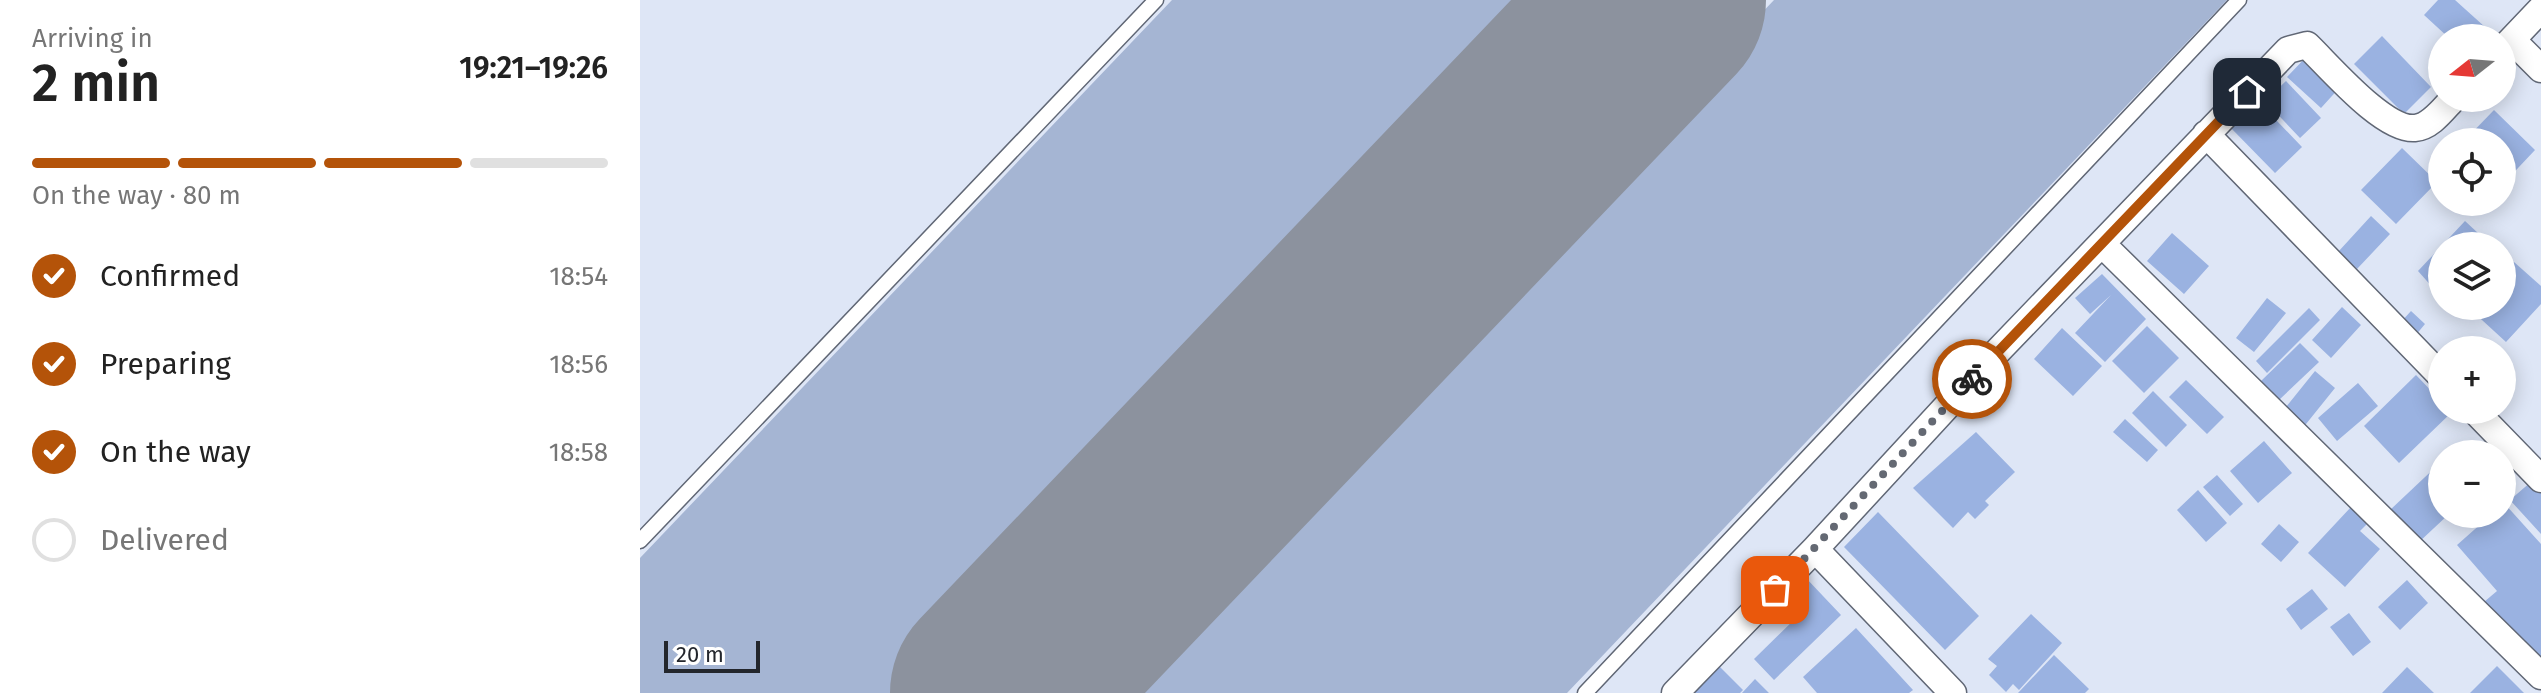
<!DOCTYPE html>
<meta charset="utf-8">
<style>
body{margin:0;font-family:"Fira Sans",sans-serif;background:#f2f2f2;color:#222;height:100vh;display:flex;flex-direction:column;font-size:30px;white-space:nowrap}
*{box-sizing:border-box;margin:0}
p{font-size:26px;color:#767676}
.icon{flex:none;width:44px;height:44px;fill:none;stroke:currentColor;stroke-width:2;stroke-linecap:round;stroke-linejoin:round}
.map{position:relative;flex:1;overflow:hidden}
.sheet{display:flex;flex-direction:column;background:#fff;width:640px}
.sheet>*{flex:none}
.needle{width:52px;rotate:253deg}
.tools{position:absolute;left:1788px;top:24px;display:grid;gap:16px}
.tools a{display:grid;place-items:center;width:88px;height:88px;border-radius:50%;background:#fff;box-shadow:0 4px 20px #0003;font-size:40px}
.scale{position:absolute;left:24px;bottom:20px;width:96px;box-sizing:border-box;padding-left:8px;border:4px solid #23262c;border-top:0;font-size:22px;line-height:28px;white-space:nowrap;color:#23262c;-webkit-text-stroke:6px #fff;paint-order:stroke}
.pin{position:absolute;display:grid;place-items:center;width:68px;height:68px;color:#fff;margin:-34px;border-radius:16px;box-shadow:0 4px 12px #0006}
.courier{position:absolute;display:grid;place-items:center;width:80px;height:80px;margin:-40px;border:6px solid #b45309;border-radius:50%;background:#fff;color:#222;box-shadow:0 2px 10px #0007}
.overview em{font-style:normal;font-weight:600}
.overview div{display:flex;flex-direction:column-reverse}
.overview{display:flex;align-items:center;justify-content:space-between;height:136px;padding:0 32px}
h1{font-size:52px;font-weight:600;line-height:60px}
.bar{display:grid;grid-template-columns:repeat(4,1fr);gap:12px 8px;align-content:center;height:96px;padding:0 32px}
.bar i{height:10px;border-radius:6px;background:#e0e0e0}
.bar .current{background:#b45309}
.bar p{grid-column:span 4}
ol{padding:0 32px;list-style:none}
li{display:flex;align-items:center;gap:24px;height:88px}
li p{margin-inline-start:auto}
li .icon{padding:8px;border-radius:50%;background:#b45309;color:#fff;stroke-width:4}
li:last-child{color:#767676}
li i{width:44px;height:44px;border:4px solid #e0e0e0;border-radius:50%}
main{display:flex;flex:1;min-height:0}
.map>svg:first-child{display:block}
</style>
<main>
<section class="sheet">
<div class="overview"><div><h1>2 min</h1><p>Arriving in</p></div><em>19:21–19:26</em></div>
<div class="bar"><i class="current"></i><i class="current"></i><i class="current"></i><i></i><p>On the way · 80 m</p></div>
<ol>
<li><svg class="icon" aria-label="check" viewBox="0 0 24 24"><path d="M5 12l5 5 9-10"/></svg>Confirmed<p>18:54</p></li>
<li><svg class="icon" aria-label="check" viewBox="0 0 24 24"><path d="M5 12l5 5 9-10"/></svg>Preparing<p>18:56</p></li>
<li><svg class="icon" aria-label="check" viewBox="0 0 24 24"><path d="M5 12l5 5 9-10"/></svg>On the way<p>18:58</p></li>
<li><i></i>Delivered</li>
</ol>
</section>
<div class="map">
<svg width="1901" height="693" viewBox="0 0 1901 693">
<rect width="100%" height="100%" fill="#dee6f6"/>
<path fill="#a5b5d3" d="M532,0H940L279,693H0V558Z
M1134,0H1587L927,693H475Z"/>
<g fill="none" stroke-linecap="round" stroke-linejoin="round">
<path stroke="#8c929e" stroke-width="214" d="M357,693L1019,0"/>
</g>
<path fill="#9ab2e1" d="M1798,0H1815L1845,27L1836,38H1809L1784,15Z
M1742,36L1791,87L1764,114L1714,64Z
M1668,55L1701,86L1681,108L1647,77Z
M1646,81L1681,118L1660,138L1625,101Z
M1617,100L1662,147L1635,173L1590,127Z
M1854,110L1895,150L1862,185V142H1823Z
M1762,148L1797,182L1756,224L1721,190Z
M1731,216L1750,234L1717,269L1698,252Z
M1825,221L1852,246H1802V298L1778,271Z
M1532,233L1569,266L1544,294L1507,261Z
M1874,262L1901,286V304L1866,342L1830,309L1833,306H1862V275Z
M1462,274L1506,319L1465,362L1435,333L1471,295L1450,314L1435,298Z
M1627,298L1646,313L1614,352L1596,338Z
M1702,307L1721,325L1691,358L1672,340Z
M1669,308L1680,320L1627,373L1616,361Z
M1771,311L1785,324L1775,336L1761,322Z
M1507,326L1539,358L1504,393L1472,361Z
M1422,328L1462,366L1433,396L1394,359Z
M1660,343L1679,362L1639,400L1621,381Z
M1675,371L1695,388L1662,429L1642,412Z
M1776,375L1802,402V410L1812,412L1759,463L1724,426Z
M1546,380L1584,417L1567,434L1529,397Z
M1718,383L1738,406L1697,441L1678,418Z
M1513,391L1547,425L1526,447L1492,413Z
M1485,419L1518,450L1507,462L1473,432Z
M1336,432L1375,472L1345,501L1349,505L1335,519L1328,512L1313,528L1273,488Z
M1624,441L1652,473L1618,503L1590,471Z
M1802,461V514H1809L1778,543L1749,511Z
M1577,475L1603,504L1590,516L1563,487Z
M1892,481L1901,491V534L1870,500Z
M1558,490L1587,523L1566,542L1537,510Z
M1864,503L1901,544V659L1844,602L1857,591L1817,545L1852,514H1862Z
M1711,507L1728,523L1720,531L1740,549L1705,587L1668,553Z
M1238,512L1339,616L1305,650L1204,547Z
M1639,524L1659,542L1641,562L1621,544Z
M1165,577L1201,615L1134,680L1114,659L1162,612L1146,595Z
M1767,580L1788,603L1760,630L1738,607Z
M1672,589L1688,609L1661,630L1646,609Z
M1709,613L1731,642L1713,656L1690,627Z
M1391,614L1422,643L1379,690L1373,684L1366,692L1349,675L1357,666L1348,659Z
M1216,628L1273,690L1269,693H1177L1163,677Z
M1414,655L1449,689L1445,693H1378Z
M1079,666L1103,690L1100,693H1052Z
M1857,666L1884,693H1830Z
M1767,667L1794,693H1742Z
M1115,679L1129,693H1102Z"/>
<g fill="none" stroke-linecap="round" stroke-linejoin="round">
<g stroke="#606775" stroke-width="17">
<path id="service" d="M0,541L516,0
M945,693L1599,0"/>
</g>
<g stroke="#606775" stroke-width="29">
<path id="minor" d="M1872,40L1901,69
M1862,50L1901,9
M1566,134L1802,377
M1462,244L1901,676
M1834,410L1901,479
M1035,693L1175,549
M1313,693L1175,549L1357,352L1648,50L1667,45C1690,67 1744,131 1775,128C1791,127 1804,108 1814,98"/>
</g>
<use href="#service" stroke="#fff" stroke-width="14"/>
<use href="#minor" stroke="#fff" stroke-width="26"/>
</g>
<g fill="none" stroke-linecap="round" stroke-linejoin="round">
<path stroke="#646973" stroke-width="8" stroke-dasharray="0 14.4" d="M1135,590L1332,379"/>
<path stroke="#b45309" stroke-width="10" d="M1332,379L1607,92"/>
</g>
</svg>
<div class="tools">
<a><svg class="needle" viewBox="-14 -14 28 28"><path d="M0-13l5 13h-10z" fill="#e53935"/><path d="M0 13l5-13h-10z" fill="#767676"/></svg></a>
<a><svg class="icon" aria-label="locate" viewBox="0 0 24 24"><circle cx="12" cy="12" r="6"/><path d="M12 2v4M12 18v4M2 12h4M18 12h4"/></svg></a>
<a><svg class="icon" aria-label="layers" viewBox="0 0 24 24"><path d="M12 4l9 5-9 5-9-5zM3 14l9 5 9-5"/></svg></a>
<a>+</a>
<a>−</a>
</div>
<div class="scale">20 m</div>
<div class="pin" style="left:1135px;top:590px;background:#ea580c"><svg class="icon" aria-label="bag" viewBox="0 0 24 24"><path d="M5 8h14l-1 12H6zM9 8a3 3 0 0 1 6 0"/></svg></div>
<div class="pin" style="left:1607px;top:92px;background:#1f2937"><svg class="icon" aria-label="home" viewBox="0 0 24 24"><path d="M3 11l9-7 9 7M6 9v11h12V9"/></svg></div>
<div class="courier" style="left:1332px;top:379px"><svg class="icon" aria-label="bike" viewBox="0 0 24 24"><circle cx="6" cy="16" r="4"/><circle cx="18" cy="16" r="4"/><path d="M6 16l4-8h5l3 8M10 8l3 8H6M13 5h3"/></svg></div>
</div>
</main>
